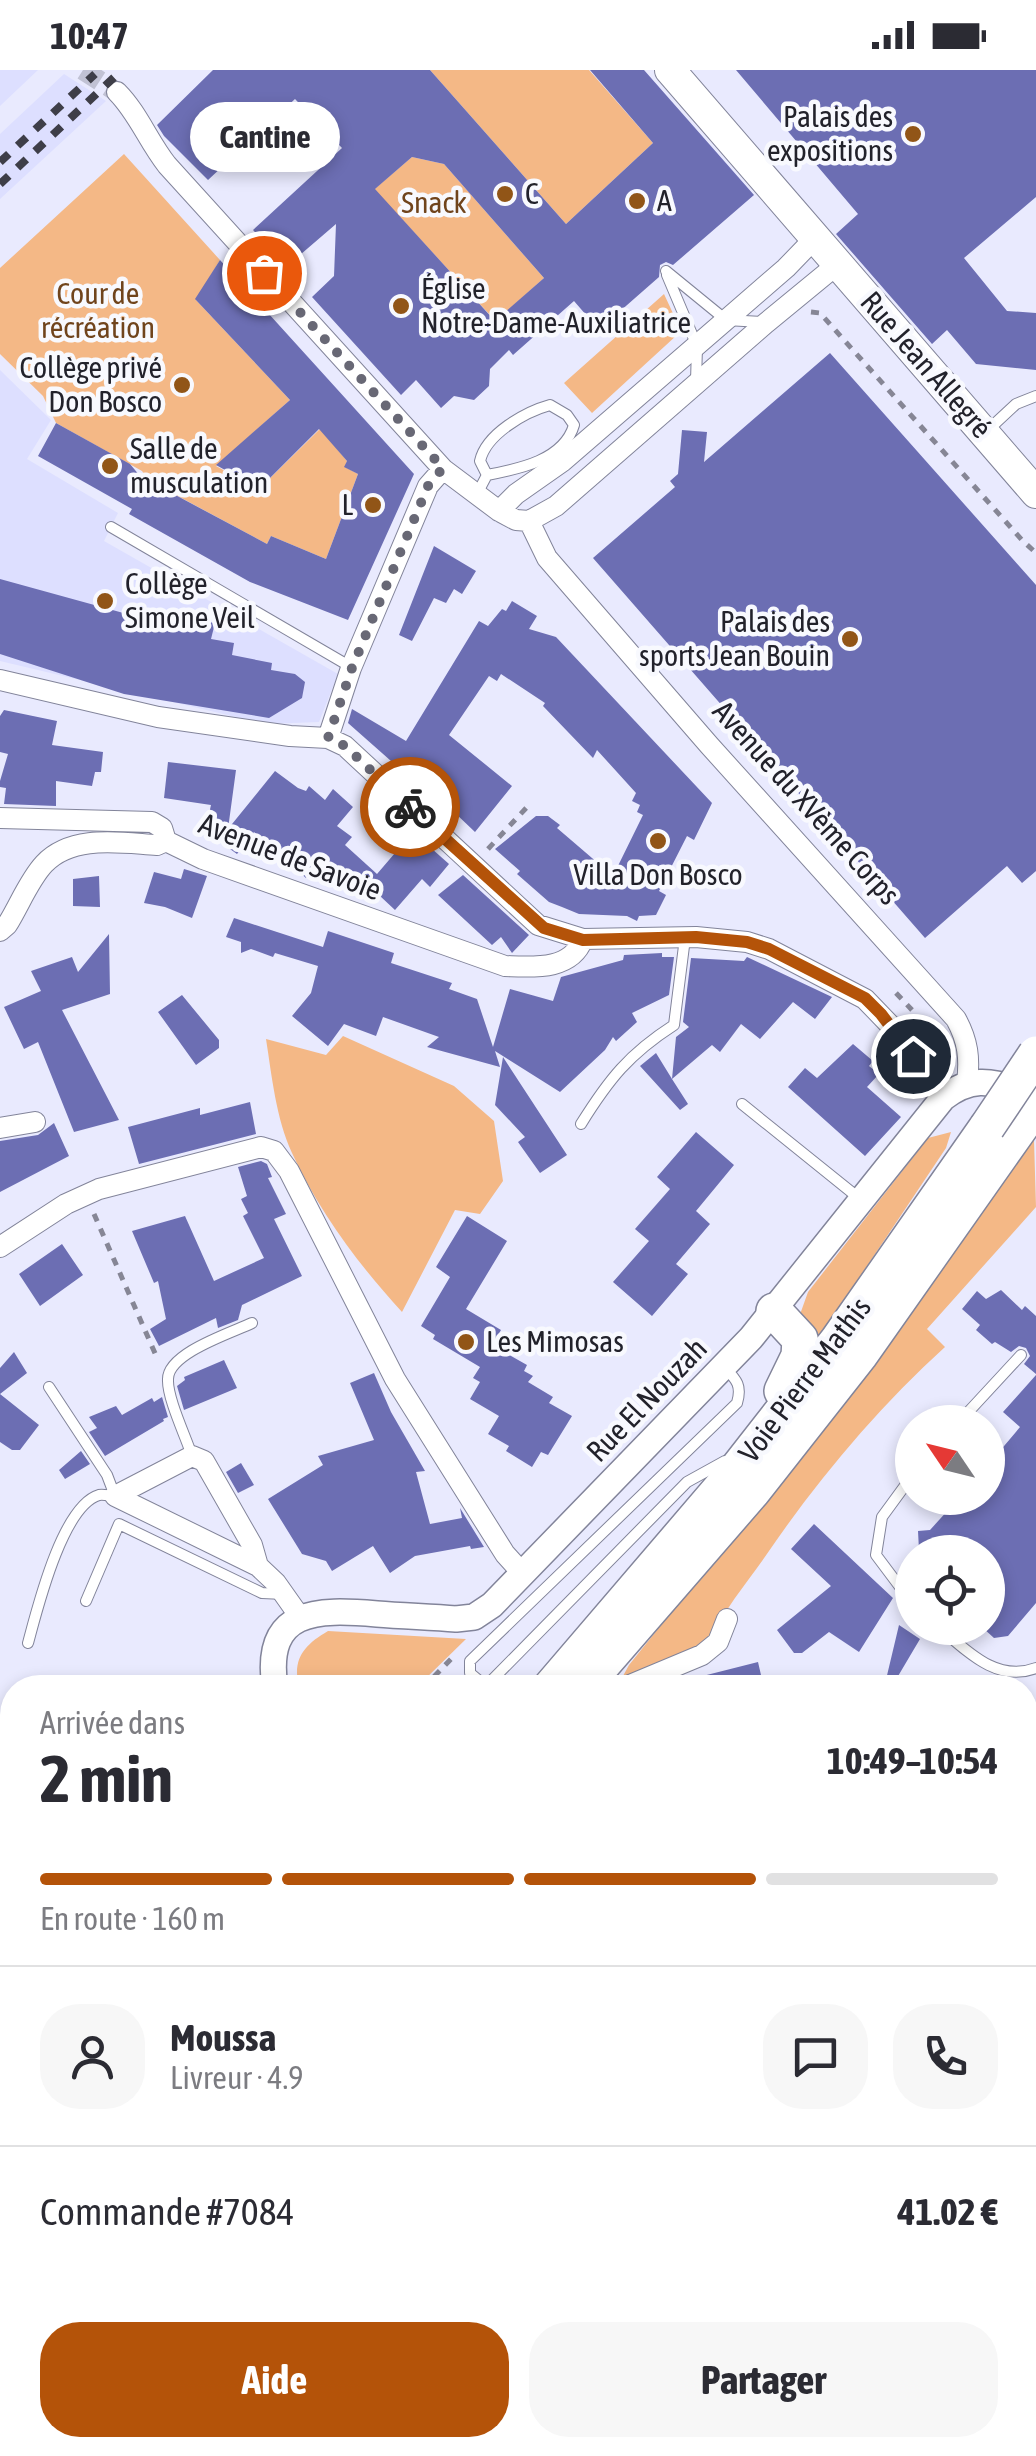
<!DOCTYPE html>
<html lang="fr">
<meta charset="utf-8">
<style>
body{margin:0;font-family:"Asap Condensed",sans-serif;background:#f7f7f7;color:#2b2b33;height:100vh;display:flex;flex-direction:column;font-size:38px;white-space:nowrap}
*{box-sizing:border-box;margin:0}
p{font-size:32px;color:#7c7c81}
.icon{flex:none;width:55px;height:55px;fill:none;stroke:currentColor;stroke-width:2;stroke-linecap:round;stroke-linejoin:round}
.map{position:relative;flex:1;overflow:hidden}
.drawer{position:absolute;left:0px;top:1605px;width:1038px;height:782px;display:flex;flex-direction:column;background:#fff;border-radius:40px 40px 0 0;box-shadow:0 5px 15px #0003}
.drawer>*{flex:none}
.needle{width:65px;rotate:305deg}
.fabs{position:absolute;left:895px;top:1335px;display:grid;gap:20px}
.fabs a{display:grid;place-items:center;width:110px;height:110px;border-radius:50%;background:#fff;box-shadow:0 5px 15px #0003;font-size:50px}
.pin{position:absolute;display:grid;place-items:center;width:85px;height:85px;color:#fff;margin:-42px;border:5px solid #fff;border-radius:50%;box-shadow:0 2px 10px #0007}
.courier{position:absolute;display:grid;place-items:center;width:100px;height:100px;margin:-50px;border:8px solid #b45309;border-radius:50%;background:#fff;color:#222;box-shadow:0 2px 12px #0007}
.bubble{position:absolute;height:70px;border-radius:35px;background:#fff;box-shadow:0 5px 15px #0003;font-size:32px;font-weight:700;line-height:70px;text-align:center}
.headline em{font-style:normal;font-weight:700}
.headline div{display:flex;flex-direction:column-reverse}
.headline{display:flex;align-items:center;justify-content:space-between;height:170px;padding:0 40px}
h1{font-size:65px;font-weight:700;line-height:75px}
.bar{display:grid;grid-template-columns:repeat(4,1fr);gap:15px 10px;align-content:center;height:120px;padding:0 40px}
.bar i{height:12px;border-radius:8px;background:#e1e1e2}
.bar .selected{background:#b45309}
.bar p{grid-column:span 4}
.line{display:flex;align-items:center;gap:25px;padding:0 40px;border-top:2px solid #e1e1e2}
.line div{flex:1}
.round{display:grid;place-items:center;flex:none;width:105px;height:105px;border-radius:40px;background:#f7f7f7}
.cta{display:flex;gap:20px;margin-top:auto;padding:20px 40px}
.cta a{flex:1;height:115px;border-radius:40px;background:#b45309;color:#fff;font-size:40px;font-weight:700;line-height:115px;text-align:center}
.cta a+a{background:#f7f7f7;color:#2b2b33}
.status{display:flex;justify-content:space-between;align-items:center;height:70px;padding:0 50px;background:#fff;direction:ltr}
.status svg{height:28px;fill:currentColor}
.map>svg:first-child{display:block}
</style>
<div class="status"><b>10:47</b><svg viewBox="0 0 49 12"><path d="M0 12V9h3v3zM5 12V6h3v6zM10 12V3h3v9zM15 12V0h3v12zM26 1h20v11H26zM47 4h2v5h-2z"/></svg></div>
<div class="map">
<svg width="1036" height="2386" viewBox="0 0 1036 2386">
<rect width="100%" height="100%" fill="#e9eafe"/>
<path fill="#dddfff" d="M0,0H38L0,36Z
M64,4L106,31L0,129V64Z
M0,300L51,350L27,389L118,443L104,471L338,604L319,652L266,654L0,591Z"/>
<path fill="#f4b886" d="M430,0H589L653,73L566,154Z
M124,84L220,190L196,230L290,330L216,396L259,419L328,351L337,379L347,391L345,397L358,404L326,489L271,466L267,474L148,410L142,401L56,353L43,326L0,284V198Z
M412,87L444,94L544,208L488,258L489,244L400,147L371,122Z
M664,224L677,252V265L592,343L564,313Z
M343,966L454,1016L494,1051L503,1111L480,1144L455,1140L402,1242C359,1195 319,1142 292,1083C276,1048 272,1007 266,969L326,985Z
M951,1062L946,1078L841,1235L813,1283L798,1250L808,1222L928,1068Z
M1034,1070L1036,1137L927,1259L945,1277C879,1337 819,1408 769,1481C748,1512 725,1537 710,1571L647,1600L623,1606L629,1595C768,1423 903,1248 1034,1070Z
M328,1561L466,1569L417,1617H299C292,1589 304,1575 328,1561Z"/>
<path fill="#6c6eb3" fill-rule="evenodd" d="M213,0H430L566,154L653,73L590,0H644L754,125L673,195L666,192L660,195L659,207L602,257L596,250L593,253L574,231L513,285L509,280L490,299L489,316L474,330L454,326L441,338L416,310L401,325L312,227L334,206L336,154L286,197L253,160L342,78L295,29L208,110L164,66L157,55ZM412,87L444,94L544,208L495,251L375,119Z
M736,0H1036V127L964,188L1007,241L1036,243V300L976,294L947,260L932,274L836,164L858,144Z
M220,190L414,404L348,550L250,512L129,444L132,439L38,386L56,353L130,394L140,406L267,474L271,466L326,489L358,404L344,397L347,391L319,359L259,419L216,395L290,330L195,229Z
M830,283L1036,515V801L1022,813L1007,796L925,868L593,488L675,417L670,411L678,404L682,360L707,362L704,392Z
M434,476L476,501L462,524L454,519L446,533L434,528L412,571L399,565Z
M0,509L156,552L158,543L215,553L211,569L234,573L232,585L272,593L271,600L295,604L305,612L302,628L269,648L124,624L0,584Z
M512,531L537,546L529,559L556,567L712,733L694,770L687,766L659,821L666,825L656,845L639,846L637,851L627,846L579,844L562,837L549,832L517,804L520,801L495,779L536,746H548L560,755L557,758L613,806L643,745L637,742L640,735L632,731L636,723L597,680L593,688L543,636L545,633L501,604L497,611L489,606L449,665L512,716L475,762L412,702L408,706L348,653L352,639L406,671L479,551L488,556L502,539L506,541Z
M4,640L57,651L52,675L103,682L101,702H95L92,716L56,711V736L4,734L6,718L0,717V711L8,684L0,682V646Z
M168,692L236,700L228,759L275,701L298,718L306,721L309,716L325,730L333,719L353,737L337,756L352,767L345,775L377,804L413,762L449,794L430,817L422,809L395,840L380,826L373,832L353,814L346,822L316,797L306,808L254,762L237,784L205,761L211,735L164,728Z
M184,799L207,806L192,848L165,837L144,833L154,802L181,809Z
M463,805L529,865L512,883L501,867L492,875L438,825Z
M99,806L100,837L73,836V809Z
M234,848L323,877L328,861L394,883L391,893L452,913L449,919L477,929L493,977L510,919L553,931L561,907L623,890L624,885L662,883V887H674L669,925L632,943L637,952L616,971L613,967L605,980L560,1022L495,981L500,997L427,977L439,967L383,947L376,966L344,954L328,976L292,946L311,923L318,896L275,883L273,887L251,879L241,883V872L226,867Z
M109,864L110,924L62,940L119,1050L74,1062L38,972L24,979L4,937L41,921L31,901L72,887L78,902Z
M747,887L832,927L815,949L793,932L760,969L741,954L720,982L712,975L672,1009L688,1034L680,1040L640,996L656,983L672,1009L676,967L689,957L683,952L691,888L744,891Z
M182,925L219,970V978L196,995L158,942Z
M853,974L873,991L869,996L879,1004L867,1017L901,1047L865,1086L788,1017L805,998L817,1008Z
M503,987L567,1085L540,1103L518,1072L525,1067L495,1035Z
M250,1032L256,1064L139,1094L128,1057L200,1038V1045Z
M54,1053L69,1086L0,1122V1071L38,1065Z
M696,1062L734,1095L696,1141L710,1154L676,1194L688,1204L652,1246L613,1212L649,1171L635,1159L670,1119L657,1107Z
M261,1091L267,1094L272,1107L268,1108L286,1144L274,1149L302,1206L242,1235L238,1250L218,1258L216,1248L159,1276L150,1259L166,1249L158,1211L154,1213L132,1161L185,1146L214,1211L264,1188L243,1146L248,1143L241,1129L247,1126L238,1097Z
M467,1146L507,1171L466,1239L501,1260L492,1275L527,1295L524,1301L533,1306L528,1312L553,1327L549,1333L572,1346L548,1385L541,1382L532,1397L506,1381L509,1376L488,1364L499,1346L470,1329L480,1312L473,1308L480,1297L433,1269L435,1265L421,1256L450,1207L436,1197Z
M62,1174L83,1205L40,1236L19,1204Z
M1001,1220L1022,1240L1025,1236L1036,1246V1304L1024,1294L1030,1286L1026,1278L1019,1276L1011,1282L995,1272L992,1274L976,1260L980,1255L962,1239L977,1221L986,1229Z
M14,1282L27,1303L0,1324L39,1355L20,1380H12L0,1372V1298Z
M224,1290L237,1318L184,1340L177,1316L185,1310L184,1307Z
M374,1303L391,1342L425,1401L416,1402L430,1454L462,1448L460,1438L484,1477L471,1479L470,1476L415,1486L390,1503L373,1476L332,1501L326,1491L302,1484L268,1429L323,1395L318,1386L374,1370L350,1313Z
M1036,1305V1533L1008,1566L994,1568L983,1558H988V1482L919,1480L918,1461L930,1460L959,1428H988V1395L1020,1357L1003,1342Z
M162,1327L168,1347L163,1349L164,1351L105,1386L89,1362L97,1358L89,1347L116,1336L122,1345L152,1328L154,1332Z
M81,1381L90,1394L65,1409L59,1400Z
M241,1393L254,1415L238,1423L226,1402Z
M814,1454L893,1528L859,1582L829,1562L802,1583H794L777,1560L831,1516L791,1479Z
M899,1555L920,1569L891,1618H884Z
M758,1592L764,1618H684L683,1611Z"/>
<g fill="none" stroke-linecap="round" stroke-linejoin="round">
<path stroke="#c1c2d4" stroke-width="20" stroke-dasharray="20 10" stroke-linecap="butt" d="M83,0L117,22"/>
<path stroke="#c1c2d4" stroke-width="35" stroke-dasharray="35 18" stroke-linecap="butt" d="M0,2062L12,2052
M0,2092L12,2082"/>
<g stroke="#82849a" stroke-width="12">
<path id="service" d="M666,201L726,250L762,252
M667,205L697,276L696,312
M988,360L1016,334L1036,326
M477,424L487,405C519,399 564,390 574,355L567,345L550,335C525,342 486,364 480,391L487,405
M111,457L351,597
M742,1034L860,1129
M581,1054C609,1009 629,984 674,955L685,868
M725,1298C737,1310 742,1316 737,1333L470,1591V1603L482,1613L492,1610L687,1412L725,1391
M959,1352L1021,1285
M192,1386C186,1367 167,1328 168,1309C168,1283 231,1263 252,1253
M912,1406L882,1447L876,1485L912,1533
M86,1531L119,1454L262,1523L284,1524
M940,1558C967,1581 997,1613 1036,1598
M28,1573C37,1540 62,1436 99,1425C104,1424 109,1426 115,1426L107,1405L49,1317"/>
</g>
<g stroke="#82849a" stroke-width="22">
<path id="minor" d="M117,22C138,43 148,71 167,95L443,399L499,441L516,450L529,451
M499,441L516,424L563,391L726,250L786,198L816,167
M529,451L547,488L709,675L956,949C968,971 970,988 967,1013
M529,451L556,436L766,253L839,193
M0,610L158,647L290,666L328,668L345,676L538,855L583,869L696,867L747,872L769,879L865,929L893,958L943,1028
M328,668L351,598L428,416L443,399
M0,748L152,752L162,758L166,771
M0,861L7,855C19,836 29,810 44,794C72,764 121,773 157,775L166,771L203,789L505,896C533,897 571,901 583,869
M0,1058L35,1052
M0,1177L66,1134L99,1119L261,1077L274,1081L289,1101L395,1309L505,1484L524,1505
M258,1496L252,1475L204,1391L192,1386L115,1426L258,1496L276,1513L300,1547
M623,1618L702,1585L718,1572L727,1549
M1025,1711L1036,1708
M1025,1848L1036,1850
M1025,1962L1036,1963
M1025,2058H1036
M0,2146L12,2152
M1025,2368L1036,2365
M395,2375L410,2386
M23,2386L36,2375
M734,2386L745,2379L768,2376L988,2375"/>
</g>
<g stroke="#82849a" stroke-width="28">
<path id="tertiary" d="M275,1618C263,1538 317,1539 377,1544C403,1546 429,1547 456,1549L474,1547L492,1535L751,1268L943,1028C973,1005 991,1012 1025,1021
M0,1756L12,1761
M0,1834L12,1840
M0,1905L12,1909"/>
</g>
<g stroke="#82849a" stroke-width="32">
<path id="secondary" d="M670,0L1036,423"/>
</g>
<g stroke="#82849a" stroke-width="38">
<path id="trunk" d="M774,1241L800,1269L799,1286L782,1321
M550,1618L734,1403L838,1270L987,1057
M582,1618L753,1421L860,1285L1036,1035"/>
</g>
<path stroke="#868695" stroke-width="5" stroke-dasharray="8 8" stroke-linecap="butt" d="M811,242L820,243L1022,470L1036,483
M488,779L528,736
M896,923L912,940
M94,1144L158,1290
M423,1618L453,1587
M1025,2140L1036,2135
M1025,2162L1036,2165
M1025,2244L1036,2248
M1025,2281L1036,2285"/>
<use href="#service" stroke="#fff" stroke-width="10"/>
<use href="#minor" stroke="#fff" stroke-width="20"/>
<use href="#tertiary" stroke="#fff" stroke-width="25"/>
<use href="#secondary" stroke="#fff" stroke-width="30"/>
<use href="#trunk" stroke="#fff" stroke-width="35"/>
<path stroke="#3e3e48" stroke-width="8" stroke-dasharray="12 12" stroke-linecap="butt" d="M0,92L95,4
M0,114L122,0"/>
<g stroke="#82849a" stroke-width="38" stroke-linecap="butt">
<path id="trunk-bridge" d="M987,1057L1036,984"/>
</g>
<use href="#trunk-bridge" stroke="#fff" stroke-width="35"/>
</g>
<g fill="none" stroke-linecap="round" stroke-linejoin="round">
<path stroke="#686875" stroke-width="10" stroke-dasharray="0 18" d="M264,203L443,398L428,416L352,598L328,668L345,676L410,737"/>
<path stroke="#b45309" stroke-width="12" d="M410,737L544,858L583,870L696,867L747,872L769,879L865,928L881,944L913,986"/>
</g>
<g fill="#915517" stroke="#f8f9fe" stroke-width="4">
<circle cx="913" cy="64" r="10"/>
<circle cx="505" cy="124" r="10"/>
<circle cx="637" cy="131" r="10"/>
<circle cx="401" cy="236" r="10"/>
<circle cx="182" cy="315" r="10"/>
<circle cx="110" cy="396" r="10"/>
<circle cx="373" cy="435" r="10"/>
<circle cx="105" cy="531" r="10"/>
<circle cx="850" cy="569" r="10"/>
<circle cx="658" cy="771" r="10"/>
<circle cx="466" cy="1272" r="10"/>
</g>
<g text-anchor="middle" stroke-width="9" stroke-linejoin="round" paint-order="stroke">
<g font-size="30" fill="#22222b" stroke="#f8f9fe" text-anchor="start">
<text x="893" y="57" text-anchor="end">Palais des<tspan x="893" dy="34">expositions</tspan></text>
<text x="525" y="134">C</text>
<text x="657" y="141">A</text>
<text x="421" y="229">Église<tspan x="421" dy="34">Notre-Dame-Auxiliatrice</tspan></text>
<text x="162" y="308" text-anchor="end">Collège privé<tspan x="162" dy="34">Don Bosco</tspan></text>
<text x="130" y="389">Salle de<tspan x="130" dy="34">musculation</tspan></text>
<text x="353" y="445" text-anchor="end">L</text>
<text x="125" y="524">Collège<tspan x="125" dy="34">Simone Veil</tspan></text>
<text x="830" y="562" text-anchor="end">Palais des<tspan x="830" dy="34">sports Jean Bouin</tspan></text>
<text x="658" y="815" text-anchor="middle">Villa Don Bosco</text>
<text x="486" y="1282">Les Mimosas</text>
</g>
<g font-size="30" fill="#70441c" stroke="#f8f9fe">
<text x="434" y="143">Snack</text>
<text x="98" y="234">Cour de<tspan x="98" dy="34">récréation</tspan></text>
</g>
<g font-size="30" fill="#22222b" stroke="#f8f9fe">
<text transform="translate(926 295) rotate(49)" y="10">Rue Jean Allegré</text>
<text transform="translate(806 733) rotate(48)" y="10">Avenue du XVème Corps</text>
<text transform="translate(290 787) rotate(21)" y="10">Avenue de Savoie</text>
<text transform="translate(805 1310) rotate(-53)" y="10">Voie Pierre Mathis</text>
<text transform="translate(647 1330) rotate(-46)" y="10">Rue El Nouzah</text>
</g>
</g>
</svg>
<div class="fabs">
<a><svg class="needle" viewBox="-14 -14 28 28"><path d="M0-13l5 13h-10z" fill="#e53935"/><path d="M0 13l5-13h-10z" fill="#7c7c81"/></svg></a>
<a><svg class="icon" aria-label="locate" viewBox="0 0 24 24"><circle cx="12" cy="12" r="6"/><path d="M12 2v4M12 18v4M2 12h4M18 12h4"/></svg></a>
</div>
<div class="pin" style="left:264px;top:203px;background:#ea580c"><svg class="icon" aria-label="bag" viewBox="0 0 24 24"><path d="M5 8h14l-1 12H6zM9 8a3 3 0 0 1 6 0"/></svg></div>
<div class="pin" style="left:913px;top:986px;background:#1f2937"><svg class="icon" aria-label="home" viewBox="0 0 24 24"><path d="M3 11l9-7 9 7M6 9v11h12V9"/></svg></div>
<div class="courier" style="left:410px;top:737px"><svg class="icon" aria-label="bike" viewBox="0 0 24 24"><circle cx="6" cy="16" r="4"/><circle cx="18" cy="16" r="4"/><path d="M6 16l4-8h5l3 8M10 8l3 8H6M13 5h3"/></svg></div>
<div class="bubble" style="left:190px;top:32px;width:150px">Cantine</div>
<section class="drawer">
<div class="headline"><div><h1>2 min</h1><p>Arrivée dans</p></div><em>10:49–10:54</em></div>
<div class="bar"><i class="selected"></i><i class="selected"></i><i class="selected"></i><i></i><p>En route · 160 m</p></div>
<div class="line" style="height:180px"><a class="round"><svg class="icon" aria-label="person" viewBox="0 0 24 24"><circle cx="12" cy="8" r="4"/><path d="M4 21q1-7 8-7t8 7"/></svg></a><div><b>Moussa</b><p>Livreur · 4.9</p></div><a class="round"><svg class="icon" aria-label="chat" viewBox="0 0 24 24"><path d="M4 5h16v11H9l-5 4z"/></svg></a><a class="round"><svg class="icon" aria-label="phone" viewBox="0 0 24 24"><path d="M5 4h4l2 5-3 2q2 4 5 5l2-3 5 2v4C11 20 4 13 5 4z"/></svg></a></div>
<div class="line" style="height:130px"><div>Commande #7084</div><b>41.02 €</b></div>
<div class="cta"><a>Aide</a><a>Partager</a></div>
</section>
</div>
